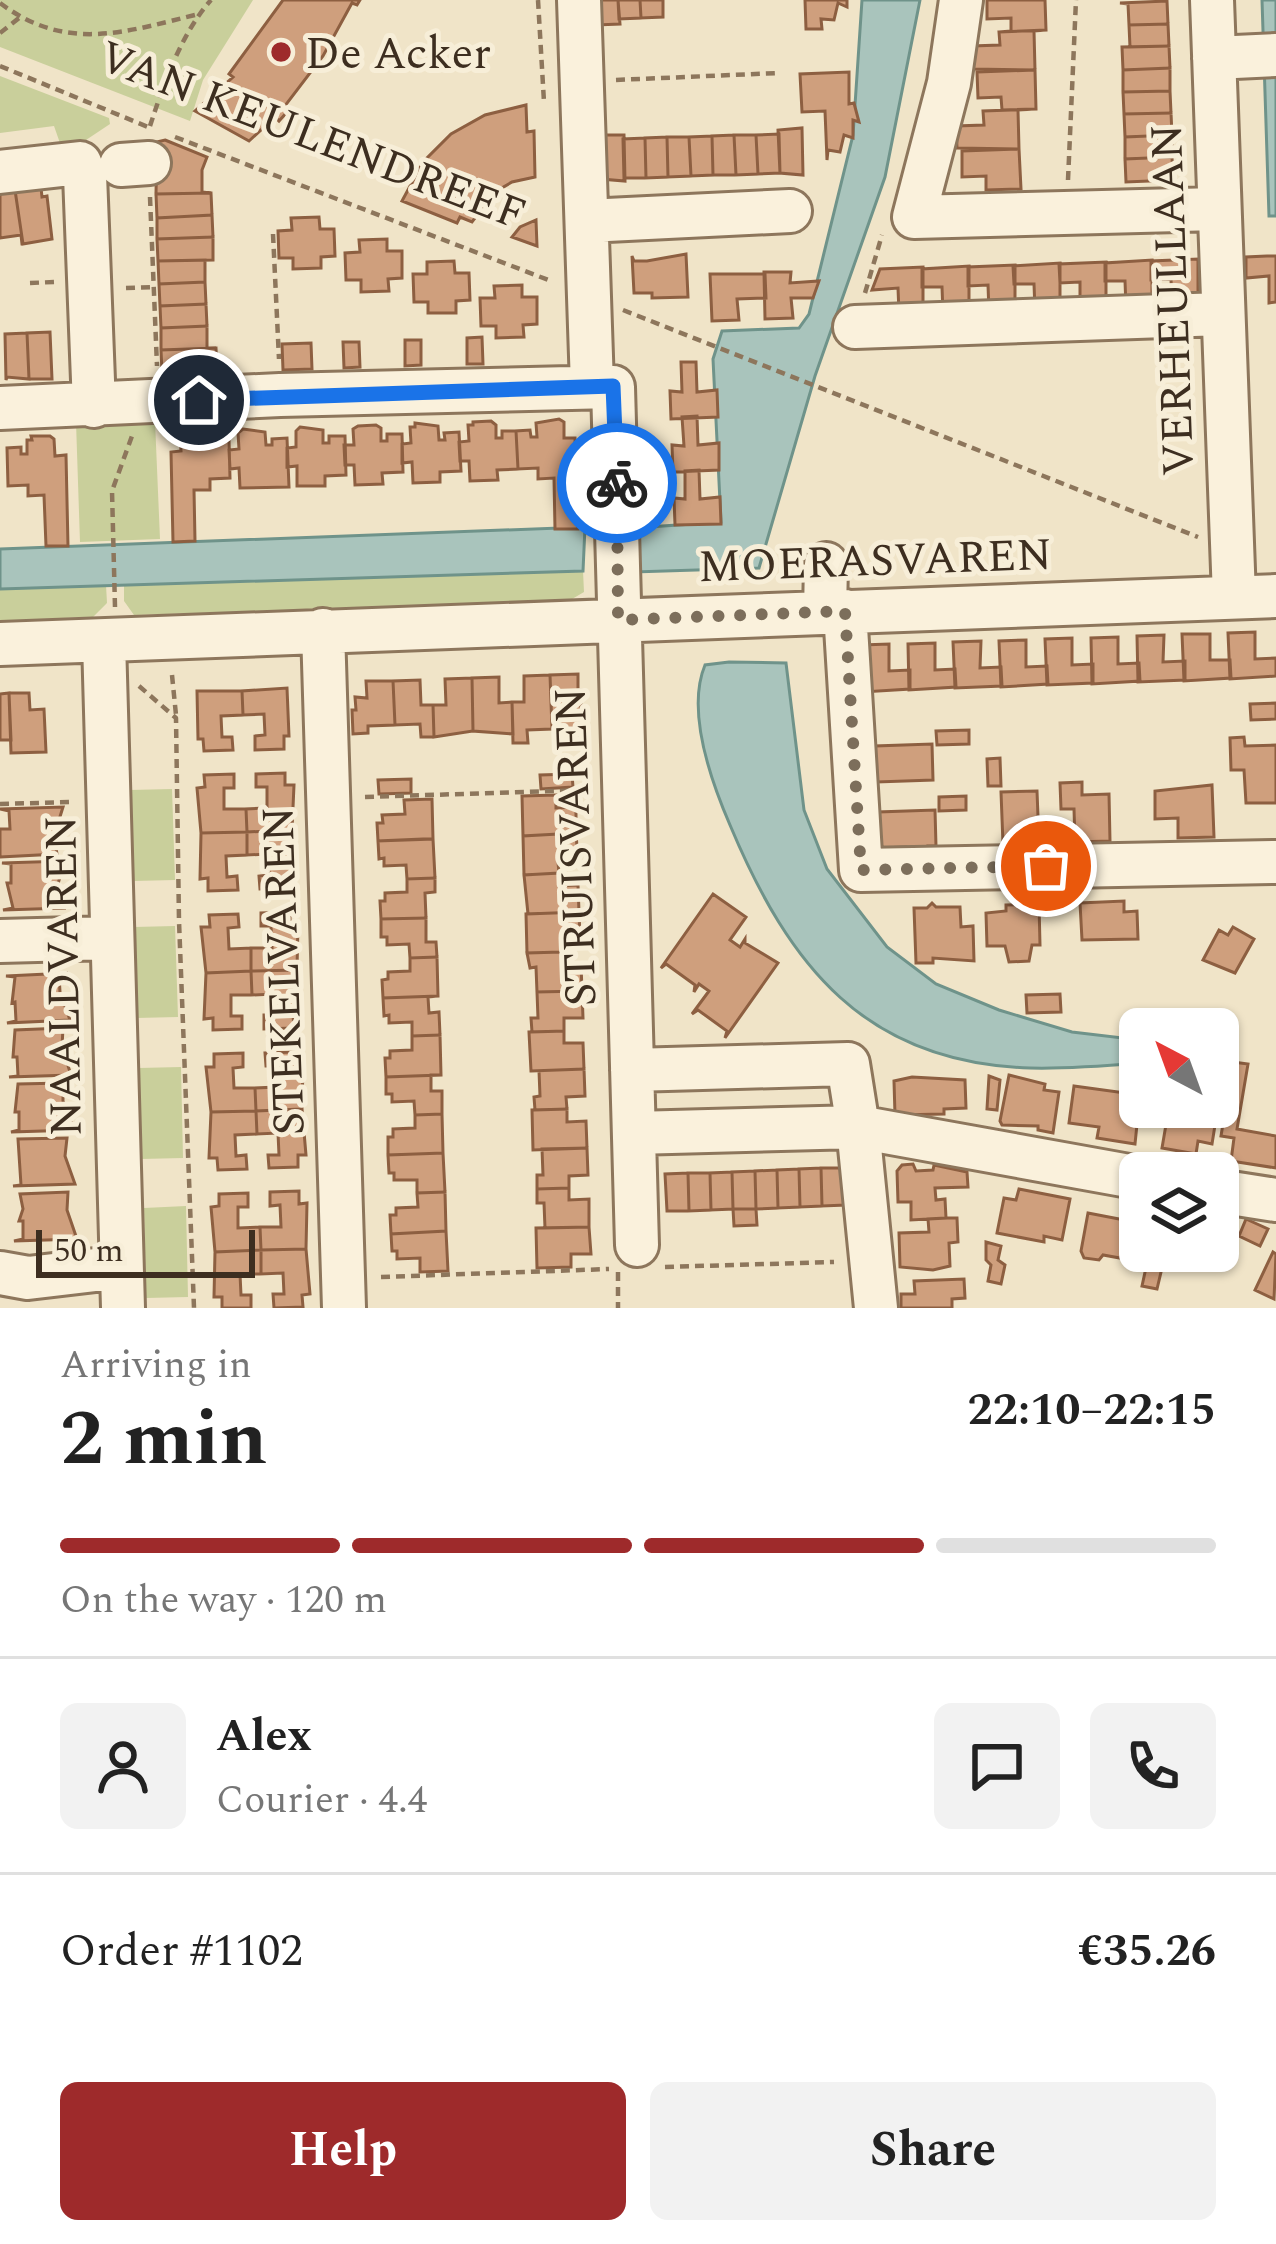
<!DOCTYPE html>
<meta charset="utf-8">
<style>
body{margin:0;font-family:Spectral,serif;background:#f2f2f2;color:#222;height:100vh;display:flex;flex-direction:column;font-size:45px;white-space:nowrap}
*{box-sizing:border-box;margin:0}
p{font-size:39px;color:#767676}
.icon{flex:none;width:66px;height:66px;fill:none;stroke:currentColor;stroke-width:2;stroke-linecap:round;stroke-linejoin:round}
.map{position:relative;height:1308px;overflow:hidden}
.drawer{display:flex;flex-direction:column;background:#fff;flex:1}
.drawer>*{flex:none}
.needle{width:78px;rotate:319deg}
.tools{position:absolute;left:1119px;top:1008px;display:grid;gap:24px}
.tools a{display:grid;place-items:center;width:120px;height:120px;border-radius:18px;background:#fff;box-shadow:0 3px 9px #0004;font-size:60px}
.scale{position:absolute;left:36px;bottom:30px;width:219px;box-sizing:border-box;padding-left:12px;border:6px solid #3d2e20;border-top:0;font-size:33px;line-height:42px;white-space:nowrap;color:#3d2e20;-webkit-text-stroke:9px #f7eed8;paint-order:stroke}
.pin{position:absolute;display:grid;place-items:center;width:102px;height:102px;color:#fff;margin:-51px;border:6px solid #fff;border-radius:50%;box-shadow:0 3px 12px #0007}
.courier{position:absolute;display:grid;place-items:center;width:120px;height:120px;margin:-60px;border:9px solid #1a73e8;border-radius:50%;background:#fff;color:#222;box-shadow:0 3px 15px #0007}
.head em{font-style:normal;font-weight:700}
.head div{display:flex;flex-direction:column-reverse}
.head{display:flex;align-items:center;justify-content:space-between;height:204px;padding:0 60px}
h1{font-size:78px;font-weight:700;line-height:90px}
.bar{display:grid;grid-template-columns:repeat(4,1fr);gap:18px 12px;align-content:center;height:144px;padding:0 60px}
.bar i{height:15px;border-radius:9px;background:#e0e0e0}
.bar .active{background:#9e2a2b}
.bar p{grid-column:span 4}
.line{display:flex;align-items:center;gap:30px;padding:0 60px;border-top:3px solid #e0e0e0}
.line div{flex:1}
.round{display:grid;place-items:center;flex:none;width:126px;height:126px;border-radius:18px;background:#f2f2f2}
.primary-button{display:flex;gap:24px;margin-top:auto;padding:24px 60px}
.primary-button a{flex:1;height:138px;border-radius:18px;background:#9e2a2b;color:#fff;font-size:48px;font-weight:700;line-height:138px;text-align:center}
.primary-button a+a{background:#f2f2f2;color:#222}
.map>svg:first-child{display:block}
</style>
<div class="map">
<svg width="1276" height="1308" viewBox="0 0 1276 1308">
<rect width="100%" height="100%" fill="#f0e4c8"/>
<path fill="#c9cf9b" d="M0,0H253L203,80L190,121L0,47Z
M0,76L109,118L110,124L80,144L61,146L54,126L0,133Z
M155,421L160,539L80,542L76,422Z
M583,571L584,592L567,602L134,615L124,601V584Z
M106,585L107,603L93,617L64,618L63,626L0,628V589Z
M172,789L175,880L133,881L130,790Z
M175,926L178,1017L136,1018L134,927Z
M181,1067L183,1158L141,1159L139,1068Z
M186,1206L188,1297L146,1298L144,1208Z"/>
<path fill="#a9c4bc" stroke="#6f938a" stroke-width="3" d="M862,0H920L885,177L815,376L759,568L634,572V528L721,522L713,359L722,331L799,328L809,314L853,135Z
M1262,0H1276V216H1269Z
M585,527L583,571L0,589V549Z
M729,662L786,663L804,810L827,869L887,947L936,984L999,1010L1072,1032L1140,1040V1063C1104,1066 1066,1069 1030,1068C865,1063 789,966 730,825C711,781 686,711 705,665Z"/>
<path fill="#cf9f7d" stroke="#8d5f41" stroke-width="3" d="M283,0H360L357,5L352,3L323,56L284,107L288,111L279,121L275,117L249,141L195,111L233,77L229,74Z
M595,0H618L620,24L596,25Z
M618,0H640L641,18L619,19Z
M640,0H663V17L641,18Z
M805,0H847V7L838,3L834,20L821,19L822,29H806Z
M987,0H1045L1046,30L999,32L1011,31V18L987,19Z
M1167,1L1168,24L1129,25L1128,4L1120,3Z
M1168,24L1169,46L1130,47L1129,25Z
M1046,30L1034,31L1035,70L972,69V46L1000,45L999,32Z
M1169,46L1170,68L1123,70L1122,47Z
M1170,68V91L1123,92V70Z
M1035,70L1036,109L1002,110L1001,97L978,98L977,72Z
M849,72V104L854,103L859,122L853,120V138L844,135L840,152L828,150L827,160L825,111L802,112L800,74Z
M1170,91L1171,113L1124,114L1123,92Z
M526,105L527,132L534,131L535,177L512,182L495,192L472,222L460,217L457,223L402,201L423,162L451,134L485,115Z
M1036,109L1018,110L1019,149L957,148L956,126L984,125L983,111Z
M1171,113L1172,135L1125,137L1124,114Z
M802,128L803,175L780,173L778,130Z
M779,134L780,173L758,174L756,135Z
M599,135H624L625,181L601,179Z
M734,135H756L758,174L736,175Z
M734,135L736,175H713L712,136Z
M1172,135V157L1125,159V137Z
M712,136L713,175L691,176L689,137Z
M667,137L668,177L646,178L645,138Z
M667,137H689L691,176L668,177Z
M645,138L646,178H624L623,139Z
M165,140L207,157L202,170V192L211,193L156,194L157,142Z
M1019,149L1021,189L986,190V176L962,177V151Z
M1172,157L1173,180L1126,182L1125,159Z
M41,188L42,197L47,196L52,239L23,244L15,190Z
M15,190L23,244H22L21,235L0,238V191Z
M211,193L212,215L157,218L156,194Z
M212,215L213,237L157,239V218Z
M319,217L320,229H334L335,256L321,257V268L293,269V258H279L278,231L292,230L291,218Z
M536,220L537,246L512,237L520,227Z
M213,237V260L158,261L157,239Z
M387,239V251H402V278L388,279L389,291L361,292V280H346L345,253L360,252L359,240Z
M686,254L688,297L652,298V293H634L632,256L634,261H647Z
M1267,256H1276V302L1269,303V276L1246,278V257Z
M1198,259V303L1172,306L1171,279L1151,280V261Z
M205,260V282L159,284L158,261Z
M1152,260V305L1126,307L1125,281H1105V263Z
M454,261L455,273H469L470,300L456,301V313H428V302H414L413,274H427V262Z
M1106,262V306L1080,309V282L1060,283L1059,264Z
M1060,263V308L1035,310L1034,284H1014L1013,266Z
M1015,265V309L989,312L988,285L968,286V267Z
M969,266V311L943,313L942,287H922V269Z
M923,267V312L899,313L898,288L872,290L880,269Z
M764,272H791L790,283L819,281L813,298H791L793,318L765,319Z
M710,274H765L766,298L737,299L739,320L712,321Z
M205,282L206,304L160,306L159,284Z
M522,285V297H537V324L523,325L524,337L496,338V326H481L480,298H495L494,286Z
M206,304L207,326L161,328L160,306Z
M207,326V348H216L161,350V328Z
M50,332L52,379H29L27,333Z
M27,333L29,379L7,377L6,380L5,334Z
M482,337L483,364H467V338Z
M405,340H421V365L405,366Z
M343,342H359L360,367L344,368Z
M311,343L312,369L283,370L282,344Z
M216,348L217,372L162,373L161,350Z
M681,362H696L697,392L717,390L718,417L671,419L670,391L682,392Z
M697,416L698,445L719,443V470L673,472L672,445L684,446L682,417Z
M559,419L564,422V438H575L578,529H555L554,478L538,479V468L518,469L516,431L530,430L531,437H537L536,423Z
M491,421L496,425V438H502V431H516L518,469L497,470L498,480L470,481L469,461H460L459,442L469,441L468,425H473V422Z
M415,423L438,426L439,440H445L444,433L459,432L461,471L440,472V482L413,483L412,462L402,463V444L411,443L410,427H415Z
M376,425L381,428V441H387V434H402L403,472L382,473L383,484L355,485L354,465H345L344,445H354L353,429L358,426Z
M300,427L323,430V443H329V436H345L346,475L325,476V486H297V466L287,467V448L296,447V431Z
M243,429L265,432L266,445H272V439L287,438L289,487L240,488L239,468L230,469L229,450L239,449L238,433Z
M185,431H203L208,434L209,447H214V440H229L230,478L210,479V490H194L195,541L173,542L171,452L181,451L180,435Z
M31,436H50L54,439L55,456L66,455L68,546H46L44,495L28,496V485L8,486L7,448L21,447V454H27V440H32Z
M699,470L700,499L720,497L721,524L675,525L674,498L685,499V471Z
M1255,632V659L1276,658V676L1230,679L1228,633Z
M1182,634H1210V660H1230L1231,678L1184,681Z
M1164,635L1163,662L1185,661V680L1138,682L1137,636Z
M1118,637V664L1139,663L1140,681L1092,684L1091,638Z
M1072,638V665L1093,664V683L1047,685L1045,639Z
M1026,640V667L1047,666L1048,684L1001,687L999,641Z
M981,641L980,668L1001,667L1002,686L955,688L953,642Z
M935,643V670L955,669L956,687L909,690L908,644Z
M889,644V671L910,670V689L863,692L862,645Z
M578,674V690H582L579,728L552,729L550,675Z
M550,675L552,729L527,730L528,743H513L512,702H524V676Z
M499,677V703L512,702L513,734L473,731L472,678Z
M472,678L473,731L434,737L433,705H446L445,679Z
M420,680L421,705H433L434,737H421L420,724L395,725L393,681Z
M366,681H393L395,725L368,726V733L353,734L352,710H356L355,697L367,698Z
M287,688L289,736H284V749L255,750V736L265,735L264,714L243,715L242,691Z
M197,691H242L243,715L221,716L222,737H232L233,750L204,751L203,739H198Z
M9,693L11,740H0V694Z
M9,693H29L30,710L44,709L46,752L11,753Z
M1276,703V719L1251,720L1250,704Z
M969,730V744L937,745L936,731Z
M1244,737L1245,746L1276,745V803H1246L1244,770H1231L1230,738Z
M932,744L933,780L877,782L875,746Z
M1000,758L1001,786H988L987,759Z
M285,773V785H294L292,830L247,832L246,809L267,808V787H256V774Z
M234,774V788H224V809H246L247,832L201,833L197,788L205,787L204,775Z
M572,774L573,787L541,789L540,775Z
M411,779V793L379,794L378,780Z
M1082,782V795L1109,794L1110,841L1075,842L1074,809H1061L1060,783Z
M1212,785L1214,837L1178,838V818L1155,819V791Z
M1037,791L1039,842L1003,844L1001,792Z
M556,795V808L576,807V833L523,836L522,796Z
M966,796V810L939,811V797Z
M432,799L433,839L378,841L377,823H383L382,815L405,814L404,800Z
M63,807L54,836L57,854L0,857V829H10L9,811L0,809Z
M935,810L936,846H928L929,858H906V847L879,848L878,812Z
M292,830L296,876H288L289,888L260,889L259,876L269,875V854L247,855V832Z
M247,832V855L226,856L227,877L237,876L238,890L208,891V878L200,879L201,833Z
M576,833L578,861L558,862L559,873L524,875L523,836Z
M423,839H433L435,878L407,879L406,865L384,866V858L379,859L378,841Z
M65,861L56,890L57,907L66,908L3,910L13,908L7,883H11V864L2,863Z
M559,873V886L578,885L579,912L528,914L524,875Z
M435,878V892L425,893L426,918L381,919L380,901H385V893L407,892V879Z
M713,894L746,917L730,940L740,947L745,939V943L778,963L725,1038L727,1031L698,1010L692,1014L709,991L699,984L694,992L695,985L666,964L661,968Z
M1124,901V912L1137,911L1138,939L1082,940L1080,903Z
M932,903L936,907H960L961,927L973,926L974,961L933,958V963H916L914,908H927Z
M1039,904L1040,945H1032L1029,961L1009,962L1005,946H987L986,913L1006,911V905Z
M290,912V924H298L297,970L251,971V948H272L271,926H261V913Z
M579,912L580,939L561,940V952L527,953L526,914Z
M238,914L239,927L228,928L229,949L251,948V971L206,973L201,927H210L209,915Z
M426,918V942H436L437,957L410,958L409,944L387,945V937H381V919Z
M1233,927L1254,939L1235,973L1203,960L1219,930L1228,935Z
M561,952L562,965L581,964L582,991L537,992L536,967L530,968L527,953Z
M437,957L438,996L383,998L382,980L388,979V972L410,971V958Z
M297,970L301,1015H293L294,1028L264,1029V1015H274V994L252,995L251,971Z
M251,971L252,995H231V1016H242V1029L213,1030V1018L204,1019L206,973Z
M68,973L59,975L60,992L70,1020L7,1023L16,1021L15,1002L12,1003L15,977L6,976Z
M582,991L583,1018H564V1031L532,1032L531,1018H538L537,992Z
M1060,994L1061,1012L1027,1013L1026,995Z
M438,996L428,997L429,1013L439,1012L440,1035L412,1036V1022L389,1023V1015L384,1016L383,998Z
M63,1028L62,1047L71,1075L9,1077L18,1076L17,1057H13L15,1030Z
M564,1031V1043H583L584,1069L531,1071L529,1032Z
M440,1035L441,1075L386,1077L385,1058H390V1051L412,1050V1036Z
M294,1052L295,1064H303L302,1109L256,1111L255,1088L277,1087L276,1066H266L265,1053Z
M243,1053V1067L233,1068L234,1088H255L256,1111L211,1112L206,1067H214V1054Z
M1233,1062L1248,1064L1237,1129L1276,1136V1168L1231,1161L1234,1138L1221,1136Z
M584,1069L585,1096L566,1097L567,1109L535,1110L534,1097L540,1096L539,1071H531Z
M431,1075V1091H442V1114L415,1115L414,1101L392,1102V1094H386V1077L441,1075Z
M1009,1075L1045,1084L1044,1090L1059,1092L1053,1133L1038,1130V1126L1002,1125L1000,1121Z
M989,1076L1000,1080L997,1110L987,1109Z
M912,1077L965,1080L966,1108L944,1109V1114L895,1115L894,1081Z
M63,1083V1101L74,1130L11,1132L19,1130V1112H15L18,1084Z
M1074,1086L1140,1095L1135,1144L1097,1138L1099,1127L1069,1123Z
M1219,1100L1212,1144L1198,1141L1196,1154L1162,1148L1169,1107H1218Z
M302,1109L306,1155H298V1167L269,1168L268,1155H279L278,1133L257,1134L256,1111Z
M567,1109V1122L586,1121L587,1148L533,1150L532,1110Z
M256,1111L257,1134L235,1135L236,1156L246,1155L247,1169L218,1170L217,1158H209L211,1112Z
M442,1114L443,1153L388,1155V1137H393V1129L415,1128V1115Z
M67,1138L65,1156L75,1184L13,1186L21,1185L18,1139Z
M587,1148L588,1175L569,1176V1188L537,1189V1175H543L542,1149Z
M443,1153L445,1192L417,1193V1180H394V1173H389L388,1155Z
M913,1164L916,1171L933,1170L934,1165L967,1172L968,1187L935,1188L936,1200L945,1199L946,1218L911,1220V1202H898L897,1171L902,1165Z
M821,1168L822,1206L800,1207L799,1169Z
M821,1168H844L846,1205L822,1206Z
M799,1169L800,1207L778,1208L777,1170Z
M777,1170L778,1208L756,1209L755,1171Z
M755,1171L756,1209H733L732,1172Z
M732,1172L733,1209L711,1210L710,1173Z
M688,1173L689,1211H667L665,1174Z
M688,1173H710L711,1210L689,1211Z
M569,1188V1200L589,1199V1227L545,1228L544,1203H537V1189Z
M1019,1189L1070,1199L1062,1240L1044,1236V1242L997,1233L1004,1198L1016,1200Z
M299,1191V1204L307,1203L306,1249L261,1250L260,1227H281L280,1205L270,1206V1192Z
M68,1192L67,1210L77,1239L14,1241L23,1239V1221H19L23,1209L20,1194Z
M445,1192L446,1231L391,1234L390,1215H396V1208L418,1207L417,1193Z
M248,1193V1207H238V1228L260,1227L261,1250L215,1252L211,1207L219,1206V1194Z
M733,1209H756L757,1225L734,1226Z
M1088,1213L1140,1223V1251H1166L1157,1289L1142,1286L1147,1263L1103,1255L1099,1260L1084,1258L1081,1251Z
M946,1218H957L958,1242L949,1243L950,1266L933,1270L900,1267L899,1233L929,1232L928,1219Z
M1246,1219L1268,1229L1260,1246L1239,1236Z
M589,1227L591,1254H571V1267L537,1268L536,1228Z
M446,1231L448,1271L420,1272V1258L397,1259V1251H392L391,1234Z
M986,1242L1001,1246L998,1260L1005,1265L1001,1284L988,1281L991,1265L986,1260Z
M306,1249L310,1294L302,1295L303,1307L274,1308L273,1294H284L283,1273L261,1274V1250Z
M261,1250V1274H240L241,1295H251V1308H222V1297H214L215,1252Z
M1273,1252L1276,1254L1274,1299L1255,1290Z
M964,1279L965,1298L952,1299V1308H901V1294H915L914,1281Z"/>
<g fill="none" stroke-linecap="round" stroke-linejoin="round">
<g stroke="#8d765c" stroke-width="48">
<path id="minor" d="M579,0L592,386
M961,0L949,83L914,217L1217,209
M1212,0L1234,597
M1214,58L1276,55
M121,165L149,163
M0,172L80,163L85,175L94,406
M587,221L790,211
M855,327L1222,314
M0,408L280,395L613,387L637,1245
M845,611L861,870L1276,862
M825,612L826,564
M323,630L344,1308
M104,641L123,1308
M0,644L1276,596
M0,941L112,938
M632,1070L848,1064L858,1127L634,1133
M1218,1191L1276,1200
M0,1273L28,1278L121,1267
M876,1308L858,1127L1140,1178"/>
</g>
<path stroke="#8d765c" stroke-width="4.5" stroke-dasharray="9 6" stroke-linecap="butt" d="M538,0L544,102
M0,3C67,53 125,32 199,14
M0,33L19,18
M0,66L148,127
M616,80L778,73
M150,126C164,83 181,34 211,0
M175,137L551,281
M1068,180L1076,0
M150,197L157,366
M273,234L279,359
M30,283L54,282
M126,288L154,287
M865,293L882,235
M623,310L1198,537
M115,607L112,491L132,436
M172,675L176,715
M139,686L176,718L179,921L194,1308
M365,797L588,790
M0,804L73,802
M665,1267L834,1262
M618,1272V1308
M381,1277L609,1269"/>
<use href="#minor" stroke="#faf1dc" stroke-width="42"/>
</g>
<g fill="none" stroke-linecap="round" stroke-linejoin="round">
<path stroke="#7c6e5b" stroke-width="12" stroke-dasharray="0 21.6" d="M617,483L618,620L845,611L861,870L1046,866"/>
<path stroke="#1a73e8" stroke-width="15" d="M199,400L613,386L617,483"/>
</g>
<circle fill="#9e2a2b" stroke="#f7eed8" stroke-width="4.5" cx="281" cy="52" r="12"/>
<g text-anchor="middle" stroke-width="10" stroke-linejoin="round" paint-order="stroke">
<g font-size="45" fill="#3d2e20" stroke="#f7eed8" text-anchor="start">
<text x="305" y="68">De Acker</text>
</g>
<g font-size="45" fill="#3d2e20" stroke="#f7eed8">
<text transform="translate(313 134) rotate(21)" y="16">VAN KEULENDREEF</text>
<text transform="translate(1171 300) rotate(-92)" y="16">VERHEULLAAN</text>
<text transform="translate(875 559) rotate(-2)" y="16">MOERASVAREN</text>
<text transform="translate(574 847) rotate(-92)" y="16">STRUISVAREN</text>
<text transform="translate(282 971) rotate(-92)" y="16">STEKELVAREN</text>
<text transform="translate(62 976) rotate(-91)" y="16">NAALDVAREN</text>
</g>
</g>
</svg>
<div class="tools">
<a><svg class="needle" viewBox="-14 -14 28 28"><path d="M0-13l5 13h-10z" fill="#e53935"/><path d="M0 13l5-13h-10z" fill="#767676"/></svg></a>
<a><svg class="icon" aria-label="layers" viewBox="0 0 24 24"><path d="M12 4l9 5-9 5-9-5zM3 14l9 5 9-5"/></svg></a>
</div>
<div class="scale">50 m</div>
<div class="pin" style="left:1046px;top:866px;background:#ea580c"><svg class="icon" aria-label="bag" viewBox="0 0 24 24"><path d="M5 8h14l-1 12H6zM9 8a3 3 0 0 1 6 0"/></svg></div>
<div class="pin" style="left:199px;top:400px;background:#1f2937"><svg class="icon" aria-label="home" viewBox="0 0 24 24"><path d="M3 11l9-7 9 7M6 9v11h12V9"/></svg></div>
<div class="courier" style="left:617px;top:483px"><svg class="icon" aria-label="bike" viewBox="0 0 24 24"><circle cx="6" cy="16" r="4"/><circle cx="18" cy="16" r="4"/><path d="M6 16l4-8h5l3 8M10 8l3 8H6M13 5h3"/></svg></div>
</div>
<section class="drawer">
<div class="head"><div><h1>2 min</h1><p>Arriving in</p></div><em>22:10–22:15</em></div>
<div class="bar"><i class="active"></i><i class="active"></i><i class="active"></i><i></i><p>On the way · 120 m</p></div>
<div class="line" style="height:216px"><a class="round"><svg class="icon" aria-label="person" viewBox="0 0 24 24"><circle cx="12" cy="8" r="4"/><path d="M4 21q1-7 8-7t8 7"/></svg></a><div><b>Alex</b><p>Courier · 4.4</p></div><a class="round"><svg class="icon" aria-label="chat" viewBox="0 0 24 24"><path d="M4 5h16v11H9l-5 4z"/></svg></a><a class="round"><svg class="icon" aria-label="phone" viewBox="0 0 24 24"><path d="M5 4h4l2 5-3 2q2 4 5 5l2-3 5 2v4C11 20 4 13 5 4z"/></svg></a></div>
<div class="line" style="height:156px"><div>Order #1102</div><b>€35.26</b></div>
<div class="primary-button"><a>Help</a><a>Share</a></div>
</section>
